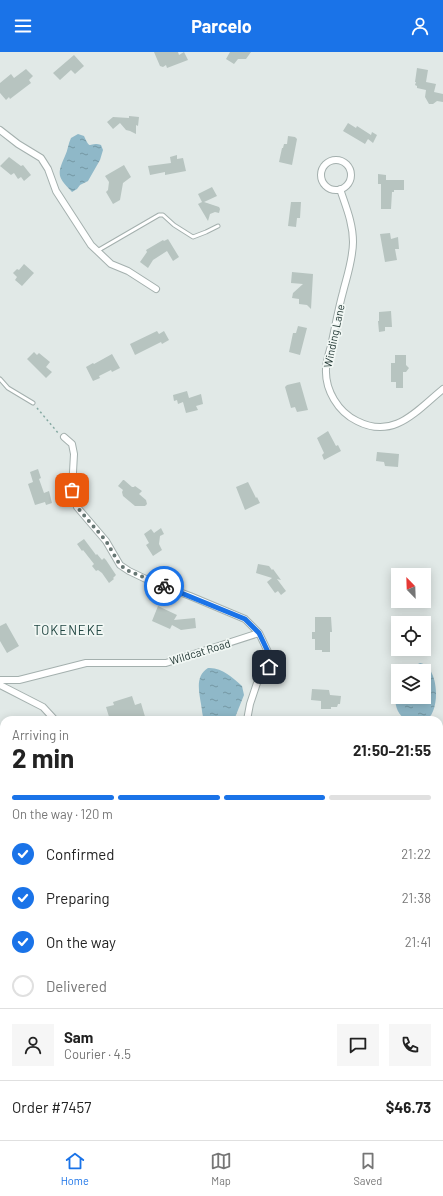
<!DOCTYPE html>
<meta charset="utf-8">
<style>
body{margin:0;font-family:Barlow,sans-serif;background:#f6f6f6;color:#222;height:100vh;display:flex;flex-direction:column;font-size:15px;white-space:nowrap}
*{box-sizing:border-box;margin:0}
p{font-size:13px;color:#767676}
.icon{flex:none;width:22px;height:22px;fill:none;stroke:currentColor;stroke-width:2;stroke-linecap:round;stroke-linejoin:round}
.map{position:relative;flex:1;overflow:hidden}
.panel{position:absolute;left:0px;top:664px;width:443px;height:424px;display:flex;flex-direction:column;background:#fff;border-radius:12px 12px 0 0;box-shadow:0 2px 10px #0003}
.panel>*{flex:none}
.needle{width:26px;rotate:337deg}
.controls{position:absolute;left:391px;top:516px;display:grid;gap:8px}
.controls a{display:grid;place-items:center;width:40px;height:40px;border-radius:0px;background:#fff;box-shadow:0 2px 10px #0003;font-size:20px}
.pin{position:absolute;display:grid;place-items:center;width:34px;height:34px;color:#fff;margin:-17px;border-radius:8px;box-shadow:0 2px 6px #0006}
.courier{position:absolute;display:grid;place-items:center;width:40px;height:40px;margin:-20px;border:3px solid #1a73e8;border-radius:50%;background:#fff;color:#222;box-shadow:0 1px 5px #0007}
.overview em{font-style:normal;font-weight:700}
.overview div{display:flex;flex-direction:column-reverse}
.overview{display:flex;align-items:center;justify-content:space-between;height:68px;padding:0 12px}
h1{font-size:26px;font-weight:700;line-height:30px}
.bar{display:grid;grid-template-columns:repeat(4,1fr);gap:6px 4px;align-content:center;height:48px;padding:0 12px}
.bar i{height:5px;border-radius:3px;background:#e0e0e0}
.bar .selected{background:#1a73e8}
.bar p{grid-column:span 4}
.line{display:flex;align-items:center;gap:10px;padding:0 12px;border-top:1px solid #e0e0e0}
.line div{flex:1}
.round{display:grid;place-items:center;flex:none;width:42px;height:42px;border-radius:0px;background:#f6f6f6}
ol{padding:0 12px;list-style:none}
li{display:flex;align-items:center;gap:12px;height:44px}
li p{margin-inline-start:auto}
li .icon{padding:4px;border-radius:50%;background:#1a73e8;color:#fff;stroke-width:4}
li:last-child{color:#767676}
li i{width:22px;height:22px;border:2px solid #e0e0e0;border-radius:50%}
header{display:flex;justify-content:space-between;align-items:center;height:52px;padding:0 12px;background:#1a73e8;color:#fff;font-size:18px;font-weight:700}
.dock{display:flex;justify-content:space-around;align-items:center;height:56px;border-top:1px solid #e0e0e0;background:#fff;font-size:11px;color:#767676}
.dock a{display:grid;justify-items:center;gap:2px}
.dock .selected{color:#1a73e8}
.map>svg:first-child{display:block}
</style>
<header><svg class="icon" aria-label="menu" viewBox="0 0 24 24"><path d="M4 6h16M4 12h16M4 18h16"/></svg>Parcelo<svg class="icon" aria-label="person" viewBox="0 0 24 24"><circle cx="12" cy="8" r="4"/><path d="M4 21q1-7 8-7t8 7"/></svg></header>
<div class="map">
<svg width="443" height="1088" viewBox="0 0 443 1088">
<defs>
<pattern id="water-ripples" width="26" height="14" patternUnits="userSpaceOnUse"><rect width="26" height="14" fill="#8fb8c8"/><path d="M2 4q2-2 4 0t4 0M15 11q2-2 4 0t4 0" fill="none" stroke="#7497a3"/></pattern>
</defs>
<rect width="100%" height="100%" fill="#e1e9e7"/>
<path fill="url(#water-ripples)" d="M78,82L84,84C91,100 89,89 101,93L103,98L100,108L88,129L80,133L77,137L72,140C57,125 57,122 65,104C68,98 68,92 71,86Z
M420,611C441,615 440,664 425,668C419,669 412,668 406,668C393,659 394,645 398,631V645H424V619H404Z
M208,616C222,615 233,626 242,634L244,643L234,668H204C202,663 202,657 201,652C199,639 195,624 208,616Z"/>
<path fill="#b7c4c0" d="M154,0H178L179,3L184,0L188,8L167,16L166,13L163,15L160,14Z
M230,0H251L246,7H238L234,12L226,7Z
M74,3L84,14L75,22L71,18L60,28L53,21Z
M417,16L428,18L426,30L436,32L434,40L443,42V50L437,49L433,52H429L425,45L426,38L417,36V34L415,33L416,30H415Z
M26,17L33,24L29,28L31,31L10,47L9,45L6,48L0,41V31L11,22L14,26Z
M129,64L139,65L138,74L136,73V82L130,79L126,78L120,71L113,77L107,70L113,65L129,66Z
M348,71L356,76L357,74L371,83L372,80L377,83L373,91L368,87L365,92L343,79Z
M288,84L295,85L297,87L292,113L279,110L282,96H283L284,92H287Z
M177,103V107L183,106L186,119L165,123V120L150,123L148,114L171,111L170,105Z
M9,105L21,114L23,113L31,123L24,129L21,125L18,127L14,121L11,123L0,114Z
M124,113L131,125L123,131L120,148L113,152L106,140L108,138L109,130L105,124Z
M378,122L386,123V128H404V138H394V140H392L391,157H381V132H378Z
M212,135L217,144L204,150L219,155L220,157L219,161L215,160L210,162L208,169L198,152L202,150L198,142Z
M291,150H301L300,166H297L296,175L288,174Z
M390,181L391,187L398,185L399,197H395L397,208L385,210L380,182Z
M168,187L179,205L173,209L167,199L153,208L148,216L140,210L147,200L146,198L163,188L164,189Z
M24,212L34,221L22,234L15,228L17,225L13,221L17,217L19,218Z
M292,220L313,222L311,257L307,253L299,252V247L292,246L293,241L303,232L291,231Z
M391,259L392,275H385V279L379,280L378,269H379V260Z
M298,274L307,276L300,303L289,300L293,281H296Z
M157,279L159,282L164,279L169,288L162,292L161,290L135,303L130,292Z
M34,300L37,303L39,301L50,310L46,315L52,320L46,326L27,307Z
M112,302L120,316L112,320L111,318L99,324L100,326L93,329L86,315L93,311L94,312Z
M395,303H406V313L409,316L406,320H403V336H396V330H391V311H395Z
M300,330L308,358L297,360L295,355L291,356L285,335L287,333Z
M187,339L189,346L201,342L203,352L196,354L198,358L186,361L183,350L178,352L177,348L174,349L173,343Z
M328,379L336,394L338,393L341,399L324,408L322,403L324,401L317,386Z
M377,400L399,402L398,415L385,414L384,410L376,409Z
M38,417L41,426L39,427L44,441L49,439L52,451L46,453L45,450L35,453L28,432L33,430L30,420Z
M123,428H124L132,435H134L135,434L142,439L139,442L146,448L147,452L145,454H135L123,444L122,440L123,438L118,434Z
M248,430L256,446L257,445L260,451L245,458L236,435Z
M161,476L164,482L160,484L159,492L162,498L153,504L146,493L149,491L144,482L151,477L154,481Z
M84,487L96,503L97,502L102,508L104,506L106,508L116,523L113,526L114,527L109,531L102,521L98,518L96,519L92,514L94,512L83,498L82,499L77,492Z
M258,512L269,514L272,518L273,517L281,528L277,527L286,539L281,543L278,539L275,541L267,530L272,526L256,521Z
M158,554L177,563L174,568L195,566L196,576L181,578L172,573L170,577L152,569Z
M315,565H331L332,580H330V600H322V598H315V587H312V580H315Z
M6,571L19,594L7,601L0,589V574Z
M312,637L329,638L330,643L341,644L340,652H338L337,655H331V657H321V649L311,648Z
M132,644L135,653L141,651L146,668H110L106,655L114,653L113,650Z"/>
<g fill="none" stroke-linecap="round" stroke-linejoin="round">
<g stroke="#a4b0ae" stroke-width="5">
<path id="service" d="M97,199L159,163H163L174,173L193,185L206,180L218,174
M0,327L8,336L33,351"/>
</g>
<g stroke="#a4b0ae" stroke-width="8">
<path id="minor" d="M0,78L18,92L41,106L48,117L56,139L91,193L111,212L128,219L156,237
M321 123a15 15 0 1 1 30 0a15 15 0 1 1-30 0Z
M340,137C346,155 353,171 353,190C353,207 347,224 343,240C338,258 335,276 331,294C329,301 326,310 326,317C325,338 338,360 357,369C394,388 416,359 443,337
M64,385L72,392L74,402L72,438L77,455L106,489L120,513L129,519L150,529L190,544L245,567L259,581
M0,628H19L86,611H166L259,581L269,602V615L258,628L250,652L247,668
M0,633L43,655L55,668
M439,723L443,715
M439,779L443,787
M0,880H4
M439,1008H443
M216,1084V1088"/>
</g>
<path stroke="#85a9a2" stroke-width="1.5" stroke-dasharray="2 3" stroke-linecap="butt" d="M37,356L59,382"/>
<use href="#service" stroke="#fff" stroke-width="3"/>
<use href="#minor" stroke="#fff" stroke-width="6"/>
</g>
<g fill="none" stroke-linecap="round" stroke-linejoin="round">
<path stroke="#667673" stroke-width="4" stroke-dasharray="0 7.2" d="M72,438L77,455L106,489L120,513L129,519L164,534"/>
<path stroke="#1a73e8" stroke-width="5" d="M164,534L245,567L259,581L269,602V615"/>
</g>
<g text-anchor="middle" stroke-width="3.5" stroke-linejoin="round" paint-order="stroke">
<g font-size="11" fill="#233835" stroke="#f1f7f4">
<text transform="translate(334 284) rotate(-78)" y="4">Winding Lane</text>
<text transform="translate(200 600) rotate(-17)" y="4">Wildcat Road</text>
</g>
<g font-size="13" letter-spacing="1" fill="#224743" stroke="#f1f7f4">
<text x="69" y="583">TOKENEKE</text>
</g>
</g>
</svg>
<div class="controls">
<a><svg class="needle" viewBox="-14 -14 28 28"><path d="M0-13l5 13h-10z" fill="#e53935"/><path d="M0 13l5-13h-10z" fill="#767676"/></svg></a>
<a><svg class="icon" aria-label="locate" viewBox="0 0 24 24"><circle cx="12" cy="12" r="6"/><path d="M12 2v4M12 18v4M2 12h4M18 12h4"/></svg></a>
<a><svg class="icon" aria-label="layers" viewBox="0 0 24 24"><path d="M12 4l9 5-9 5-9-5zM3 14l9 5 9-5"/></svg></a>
</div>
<div class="pin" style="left:72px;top:438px;background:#ea580c"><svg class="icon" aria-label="bag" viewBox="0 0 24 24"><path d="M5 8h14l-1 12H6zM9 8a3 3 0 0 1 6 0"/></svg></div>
<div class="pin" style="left:269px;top:615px;background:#1f2937"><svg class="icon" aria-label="home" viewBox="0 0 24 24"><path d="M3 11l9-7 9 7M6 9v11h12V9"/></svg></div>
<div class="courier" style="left:164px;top:534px"><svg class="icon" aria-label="bike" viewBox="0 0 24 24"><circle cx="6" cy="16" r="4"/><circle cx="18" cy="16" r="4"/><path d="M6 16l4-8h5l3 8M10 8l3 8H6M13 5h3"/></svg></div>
<section class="panel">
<div class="overview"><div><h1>2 min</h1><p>Arriving in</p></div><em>21:50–21:55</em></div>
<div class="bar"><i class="selected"></i><i class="selected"></i><i class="selected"></i><i></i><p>On the way · 120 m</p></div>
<ol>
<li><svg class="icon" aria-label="check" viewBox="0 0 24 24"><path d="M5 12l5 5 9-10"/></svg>Confirmed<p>21:22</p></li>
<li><svg class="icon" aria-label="check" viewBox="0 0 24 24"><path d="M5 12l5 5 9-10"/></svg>Preparing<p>21:38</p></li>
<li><svg class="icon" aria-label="check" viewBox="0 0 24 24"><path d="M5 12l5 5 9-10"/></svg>On the way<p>21:41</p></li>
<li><i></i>Delivered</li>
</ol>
<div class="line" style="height:72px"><a class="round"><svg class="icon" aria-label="person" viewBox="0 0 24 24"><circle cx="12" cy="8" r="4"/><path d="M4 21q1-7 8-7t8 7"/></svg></a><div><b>Sam</b><p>Courier · 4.5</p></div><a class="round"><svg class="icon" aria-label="chat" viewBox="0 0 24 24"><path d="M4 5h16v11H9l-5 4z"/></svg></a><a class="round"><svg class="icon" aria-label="phone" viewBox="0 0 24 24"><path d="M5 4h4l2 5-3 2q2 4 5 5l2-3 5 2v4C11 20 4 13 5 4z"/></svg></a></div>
<div class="line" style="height:52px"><div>Order #7457</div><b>$46.73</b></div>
</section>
</div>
<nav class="dock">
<a class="selected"><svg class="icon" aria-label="home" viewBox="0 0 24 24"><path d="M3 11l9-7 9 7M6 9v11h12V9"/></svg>Home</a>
<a><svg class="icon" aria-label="map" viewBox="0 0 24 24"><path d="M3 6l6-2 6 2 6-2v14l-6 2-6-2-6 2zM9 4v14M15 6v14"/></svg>Map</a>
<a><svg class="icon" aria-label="saved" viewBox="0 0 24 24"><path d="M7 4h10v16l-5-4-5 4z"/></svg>Saved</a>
</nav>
